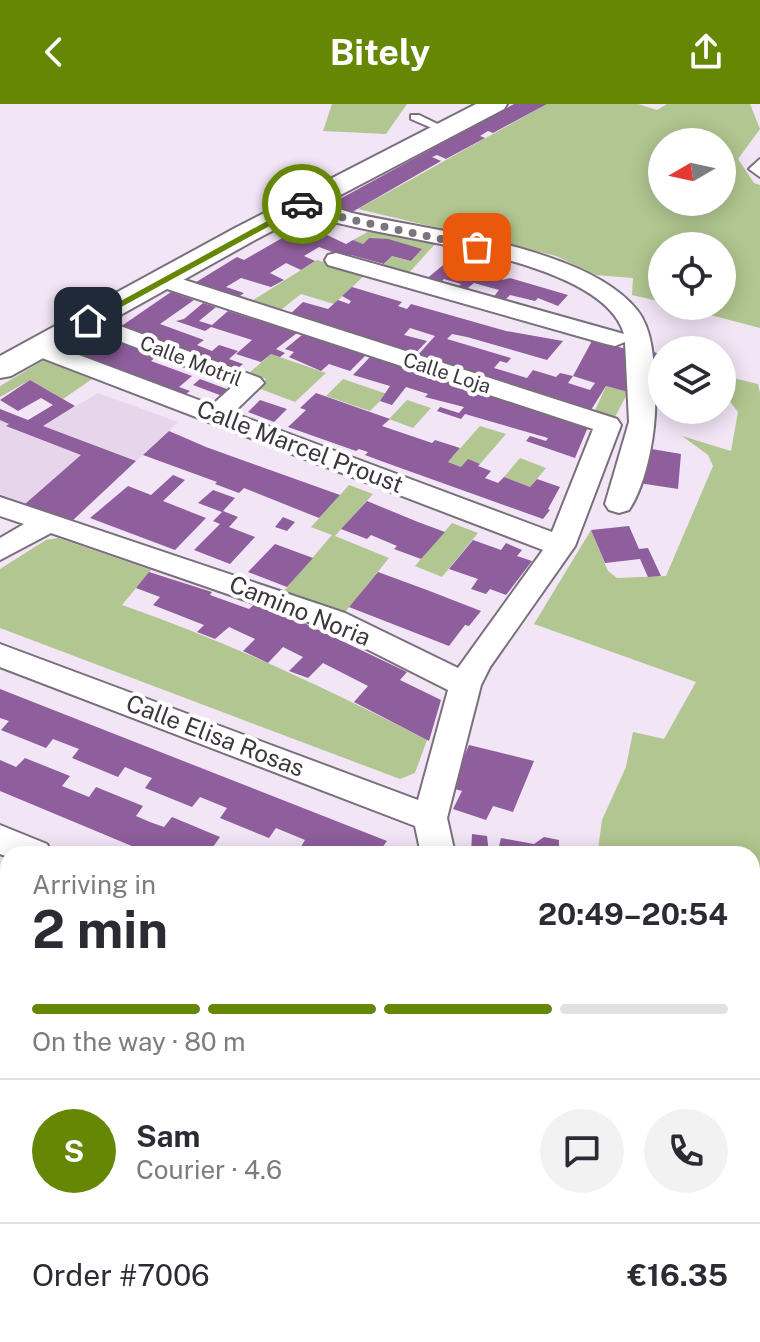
<!DOCTYPE html>
<meta charset="utf-8">
<style>
body{margin:0;font-family:"Public Sans",sans-serif;background:#f2f2f3;color:#2b2b33;height:100vh;display:flex;flex-direction:column;font-size:30px;white-space:nowrap}
*{box-sizing:border-box;margin:0}
p{font-size:26px;color:#7c7c81}
.icon{flex:none;width:44px;height:44px;fill:none;stroke:currentColor;stroke-width:2;stroke-linecap:round;stroke-linejoin:round}
.map{position:relative;flex:1;overflow:hidden}
.panel{position:absolute;left:0px;top:742px;width:760px;height:496px;display:flex;flex-direction:column;background:#fff;border-radius:24px 24px 0 0;box-shadow:0 4px 20px #0003}
.panel>*{flex:none}
.needle{width:52px;rotate:261deg}
.tools{position:absolute;left:648px;top:24px;display:grid;gap:16px}
.tools a{display:grid;place-items:center;width:88px;height:88px;border-radius:50%;background:#fff;box-shadow:0 4px 20px #0003;font-size:40px}
.pin{position:absolute;display:grid;place-items:center;width:68px;height:68px;color:#fff;margin:-34px;border-radius:16px;box-shadow:0 4px 12px #0006}
.courier{position:absolute;display:grid;place-items:center;width:80px;height:80px;margin:-40px;border:6px solid #668704;border-radius:50%;background:#fff;color:#222;box-shadow:0 2px 10px #0007}
.head em{font-style:normal;font-weight:700}
.head div{display:flex;flex-direction:column-reverse}
.head{display:flex;align-items:center;justify-content:space-between;height:136px;padding:0 32px}
h1{font-size:52px;font-weight:700;line-height:60px}
.bar{display:grid;grid-template-columns:repeat(4,1fr);gap:12px 8px;align-content:center;height:96px;padding:0 32px}
.bar i{height:10px;border-radius:6px;background:#e1e1e2}
.bar .selected{background:#668704}
.bar p{grid-column:span 4}
.line{display:flex;align-items:center;gap:20px;padding:0 32px;border-top:2px solid #e1e1e2}
.line div{flex:1}
.round{display:grid;place-items:center;flex:none;width:84px;height:84px;border-radius:42px;background:#f2f2f3}
header{display:flex;justify-content:space-between;align-items:center;height:104px;padding:0 32px;background:#668704;color:#fff;font-size:36px;font-weight:700}
.map>svg:first-child{display:block}
</style>
<header><svg class="icon" aria-label="back" viewBox="0 0 24 24"><path d="M15 5l-7 7 7 7"/></svg>Bitely<svg class="icon" aria-label="share" viewBox="0 0 24 24"><path d="M12 15V3M7 8l5-5 5 5M5 13v7h14v-7"/></svg></header>
<div class="map">
<svg width="760" height="1238" viewBox="0 0 760 1238">
<rect width="100%" height="100%" fill="#f2e5f6"/>
<path fill="#e7d6eb" d="M98,289L178,318L72,417L0,390V305L43,322Z"/>
<path fill="#b1c690" fill-rule="evenodd" d="M332,0H407L386,30L323,27Z
M547,0H638L657,6L667,0H750L760,25L738,55L754,79L760,81V224L676,202H722V142H662V198L632,191L633,174L596,171L556,152L358,105ZM662,38H722V98H662Z
M373,125L435,140L407,171L381,164L392,152L411,157L421,146L369,134L363,140L353,136Z
M317,156L366,170L334,200L301,190L277,209L247,200Z
M271,250L326,269L295,298L258,284L266,275L249,269Z
M44,256L92,275L63,295L30,276L0,293V282Z
M729,273L758,280L760,289V1238H678L675,1230H752V750H609L598,745L602,716L626,663L633,628L664,635L696,578L534,520L591,426L608,467L617,474L666,472L713,362L708,351L682,332L731,347L738,308L722,287V279Z
M343,275L387,290L370,307L326,292Z
M606,282L628,288L614,315L593,311Z
M407,296L431,304L413,324L389,315Z
M480,322L506,330L480,360L468,356L461,363L448,358Z
M520,354L546,364L530,383L504,373Z
M349,381L373,390L335,432L389,454L341,513L283,488L332,431L311,423Z
M452,419L478,429L442,473L415,462Z
M58,434L151,466L122,501C228,538 326,584 427,636L415,669L400,675L0,524V465L46,436Z
M0,763L8,766V905L0,915Z
M0,1004L8,1008V1118L0,1113Z
M31,1230H152L148,1238H25Z"/>
<path fill="#8f5e9c" fill-rule="evenodd" d="M514,0H547L493,29L488,27L480,32L485,34L446,55L437,51L432,53L441,57L347,111L327,102Z
M322,111L333,116L310,129L321,135L327,131L346,140L353,136L363,140L369,134L388,135L422,145L411,157L392,152L384,160L351,151L348,154L319,143L304,152L315,157L301,166L286,159L270,169L284,176L271,183L241,174L226,183L244,189L233,197L193,180L237,153L244,156Z
M453,153L478,160L474,164L504,174L502,176L510,174L568,191L558,202L538,194L535,197L510,191L503,198L492,195L499,186L474,179L464,187L457,184L461,180L444,175L439,180L425,176Z
M352,183L402,198L398,202L407,205L411,200L506,227L563,237L547,256L467,233L452,230L447,235L511,254L507,259L500,257L494,264L527,274L533,266L556,273L560,269L573,272L593,235L632,247L628,288L606,282L591,306L416,253L435,232L410,224L404,231L427,237L413,252L287,213L303,198L328,205L338,196L349,200L351,197L342,192ZM573,272L595,279L590,286L568,279Z
M171,188L194,196L160,220L204,236L197,241L212,247L219,241L238,247L229,255L243,260L237,265L120,223Z
M203,199L216,203L199,217L212,221L228,207L297,229L276,245L285,249L280,253L271,250L261,258L236,250L252,236L211,223L205,227L176,217L184,215Z
M99,230L157,252L151,257L192,272L179,283L190,287L182,293L126,273L130,269L105,260L100,263L71,252Z
M302,231L366,251L350,267L329,260L321,267L289,253L294,248L285,245Z
M651,247L662,251V287L653,286Z
M370,253L487,290L588,323L575,354L526,337L530,332L546,337L548,334L465,310L461,315L437,307L440,303L459,309L464,303L425,293L428,290L406,283L392,301L380,297L390,282L353,271Z
M200,275L232,287L225,293L193,281Z
M30,276L75,302L43,322L136,357L72,417L25,400L81,351L6,322L9,320L0,316V305L28,316L53,301L41,294L18,307L0,296Z
M316,289L390,315L382,322L432,339L435,336L460,344L448,358L461,363L468,355L480,360L478,362L491,367L485,374L498,379L504,373L530,383L537,375L560,383L548,405L550,406L543,415L381,357L365,351L368,348L359,345L356,347L288,323L306,306L300,304Z
M260,296L287,305L274,318L248,308Z
M169,327L206,343L340,391L319,414L244,384L239,389L215,380L217,378L143,351Z
M646,344L681,350L678,385L639,379Z
M173,371L185,376L163,397L206,414L175,446L90,414L128,382L151,391Z
M213,386L235,394L223,407L238,413L229,423L255,433L230,460L194,446L220,420L213,417L222,408L198,399Z
M367,397L418,418L445,428L421,455L394,445L397,442L371,431L367,435L341,425Z
M283,413L295,418L287,427L275,423Z
M629,422L639,445L648,444L661,472L648,473L640,455L605,459L591,426Z
M473,436L501,446L506,439L522,446L517,452L532,457L506,491L490,485L486,490L471,485L478,475L449,465Z
M275,440L313,454L287,483L248,468Z
M149,468L212,488L210,491L249,505L258,497L407,568L400,576L441,596L429,637L354,598L368,582L323,559L308,574L289,567L303,553L283,543L268,559L243,547L255,535L229,523L215,535L197,528L204,521L153,501L160,493L136,484Z
M378,468L427,486L481,507L469,522L465,521L449,542L349,503Z
M0,585L387,737L381,745L392,750H310L299,746L305,736L276,724L269,734L220,714L227,704L200,693L192,703L145,684L152,674L139,669L125,663L118,673L72,654L79,645L53,635L46,644L1,626L9,617L0,614Z
M469,641L534,657L513,708L493,702L486,716L453,705L462,687L451,684Z
M25,654L70,672L62,682L89,693L96,683L143,702L136,712L150,718L164,723L172,713L220,733L213,743L229,750H151L0,687V656L16,663Z
M472,730L487,732L489,750H471Z
M544,733L559,736V750H497L501,734L534,740Z
M0,1143L8,1147V1215L0,1210Z
M258,1230H409L425,1238H254Z"/>
<g fill="none" stroke-linecap="round" stroke-linejoin="round">
<g stroke="#7a6f7d" stroke-width="4">
<path id="service" d="M411,11H419L450,26L441,28L411,15Z
M760,55V73L749,65Z"/>
</g>
<g stroke="#7a6f7d" stroke-width="4">
<path id="minor" d="M306,93C322,96 336,105 352,109C430,127 586,142 637,206C654,227 654,262 655,288C657,323 648,377 629,406L619,409L609,406L605,400L629,318L625,238L615,242L606,240L328,161L325,156L328,151L336,149L624,230C602,153 396,137 327,116L298,104L295,99L298,94Z
M163,169L617,315L621,321L575,442L490,563L481,581L447,714L455,750H421L415,722L0,563V540L418,696L448,586L323,523L51,429L0,456V434L24,420L0,412V393L345,509L458,564L543,446L29,249L26,244L29,239H47L212,301L234,281L80,222L76,217L80,212L88,210L260,274L264,279L233,309L552,428L593,325L155,181L151,176L155,171Z
M0,721L47,740L52,750H8V753L0,750Z
M0,952L8,955V992L0,989Z
M165,1230H211L208,1238H162Z
M529,1230H588L591,1238H532Z
M590,1230H634L637,1238H593Z"/>
</g>
<g stroke="#7a6f7d" stroke-width="4">
<path id="tertiary" d="M476,0H507L504,5L255,136L11,272L0,274V252L235,124Z"/>
</g>
<use href="#service" fill="#fff" fill-rule="evenodd"/>
<use href="#minor" fill="#fff" fill-rule="evenodd"/>
<use href="#tertiary" fill="#fff" fill-rule="evenodd"/>
</g>
<path fill="#668704" d="M302,98L306,102L92,219L84,217Z"/>
<g fill="none" stroke-linecap="round" stroke-linejoin="round">
<path stroke="#7c747e" stroke-width="8" stroke-dasharray="0 14.4" d="M302,100L306,99L344,114L477,143"/>
</g>
<g text-anchor="middle" stroke-width="8" stroke-linejoin="round" paint-order="stroke">
<g font-size="20" fill="#3c373d" stroke="#fff">
<text transform="translate(191 257) rotate(21)" y="7">Calle Motril</text>
<text transform="translate(447 269) rotate(18)" y="7">Calle Loja</text>
</g>
<g font-size="24" fill="#3c373d" stroke="#fff">
<text transform="translate(300 343) rotate(21)" y="8">Calle Marcel Proust</text>
<text transform="translate(300 507) rotate(22)" y="8">Camino Noria</text>
<text transform="translate(215 632) rotate(21)" y="8">Calle Elisa Rosas</text>
</g>
</g>
</svg>
<div class="tools">
<a><svg class="needle" viewBox="-14 -14 28 28"><path d="M0-13l5 13h-10z" fill="#e53935"/><path d="M0 13l5-13h-10z" fill="#7c7c81"/></svg></a>
<a><svg class="icon" aria-label="locate" viewBox="0 0 24 24"><circle cx="12" cy="12" r="6"/><path d="M12 2v4M12 18v4M2 12h4M18 12h4"/></svg></a>
<a><svg class="icon" aria-label="layers" viewBox="0 0 24 24"><path d="M12 4l9 5-9 5-9-5zM3 14l9 5 9-5"/></svg></a>
</div>
<div class="pin" style="left:477px;top:143px;background:#ea580c"><svg class="icon" aria-label="bag" viewBox="0 0 24 24"><path d="M5 8h14l-1 12H6zM9 8a3 3 0 0 1 6 0"/></svg></div>
<div class="pin" style="left:88px;top:217px;background:#1f2937"><svg class="icon" aria-label="home" viewBox="0 0 24 24"><path d="M3 11l9-7 9 7M6 9v11h12V9"/></svg></div>
<div class="courier" style="left:302px;top:100px"><svg class="icon" aria-label="car" viewBox="0 0 24 24"><path d="M5 17H2v-5l4-1 3-4h7l3 4 3 1v5h-3M9 17h6M6 11h13"/><circle cx="7" cy="17" r="2"/><circle cx="17" cy="17" r="2"/></svg></div>
<section class="panel">
<div class="head"><div><h1>2 min</h1><p>Arriving in</p></div><em>20:49–20:54</em></div>
<div class="bar"><i class="selected"></i><i class="selected"></i><i class="selected"></i><i></i><p>On the way · 80 m</p></div>
<div class="line" style="height:144px"><b class="round" style="background:#668704;color:#fff">S</b><div><b>Sam</b><p>Courier · 4.6</p></div><a class="round"><svg class="icon" aria-label="chat" viewBox="0 0 24 24"><path d="M4 5h16v11H9l-5 4z"/></svg></a><a class="round"><svg class="icon" aria-label="phone" viewBox="0 0 24 24"><path d="M5 4h4l2 5-3 2q2 4 5 5l2-3 5 2v4C11 20 4 13 5 4z"/></svg></a></div>
<div class="line" style="height:104px"><div>Order #7006</div><b>€16.35</b></div>
</section>
</div>
